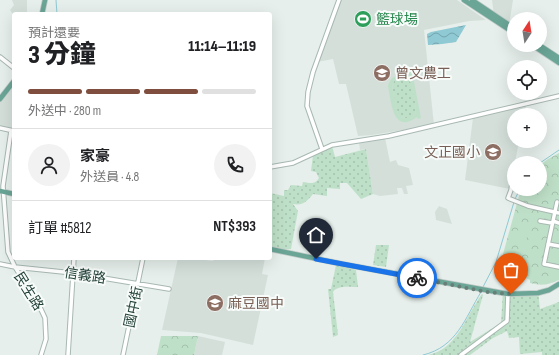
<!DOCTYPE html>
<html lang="zh-TW">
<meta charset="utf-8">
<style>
body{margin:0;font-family:"Sofia Sans Condensed","Noto Sans TC",sans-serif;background:#f2f2f2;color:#202124;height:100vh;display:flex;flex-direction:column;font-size:15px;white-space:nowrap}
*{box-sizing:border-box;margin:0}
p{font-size:13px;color:#757577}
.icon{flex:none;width:22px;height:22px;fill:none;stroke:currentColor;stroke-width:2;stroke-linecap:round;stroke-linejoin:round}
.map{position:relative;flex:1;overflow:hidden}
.side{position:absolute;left:12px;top:12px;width:260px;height:248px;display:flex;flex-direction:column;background:#fff;border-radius:4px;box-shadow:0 4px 16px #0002}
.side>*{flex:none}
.needle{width:26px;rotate:12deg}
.tools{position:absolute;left:507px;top:12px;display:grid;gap:8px}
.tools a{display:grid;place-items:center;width:40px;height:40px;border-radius:50%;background:#fff;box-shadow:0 4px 16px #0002;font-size:20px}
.pin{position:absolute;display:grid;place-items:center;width:34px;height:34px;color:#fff;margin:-41px -17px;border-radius:50% 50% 50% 0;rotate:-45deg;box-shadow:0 0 4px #0007}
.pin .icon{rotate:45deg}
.courier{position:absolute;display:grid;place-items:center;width:40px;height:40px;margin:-20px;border:3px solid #1a73e8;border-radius:50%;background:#fff;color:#222;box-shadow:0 1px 5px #0007}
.overview em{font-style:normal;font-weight:800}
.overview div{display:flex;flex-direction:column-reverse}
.overview{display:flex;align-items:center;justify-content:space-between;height:68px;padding:0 16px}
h1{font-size:26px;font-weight:800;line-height:30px}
.bar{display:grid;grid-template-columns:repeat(4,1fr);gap:6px 4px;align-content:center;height:48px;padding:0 16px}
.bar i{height:5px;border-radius:3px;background:#e0e0e0}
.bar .current{background:#7f4e3f}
.bar p{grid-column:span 4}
.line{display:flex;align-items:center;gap:10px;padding:0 16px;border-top:1px solid #e0e0e0}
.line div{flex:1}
.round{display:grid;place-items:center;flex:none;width:42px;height:42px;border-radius:21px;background:#f2f2f2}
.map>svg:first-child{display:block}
</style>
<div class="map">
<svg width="559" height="355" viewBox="0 0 559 355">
<defs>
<pattern id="grass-dots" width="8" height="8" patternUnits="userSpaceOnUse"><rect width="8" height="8" fill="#bfe0c8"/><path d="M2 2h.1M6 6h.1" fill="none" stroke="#a4c1ad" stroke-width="1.8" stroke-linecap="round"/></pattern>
<pattern id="park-crowns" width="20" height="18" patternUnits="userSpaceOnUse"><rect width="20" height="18" fill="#bfe0c8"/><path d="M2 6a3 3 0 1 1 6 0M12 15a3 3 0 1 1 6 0" fill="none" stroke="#a4c1ad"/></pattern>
<pattern id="water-waves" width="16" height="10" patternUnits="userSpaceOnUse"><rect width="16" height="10" fill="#8ec9d4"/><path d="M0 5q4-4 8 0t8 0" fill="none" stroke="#74a5ad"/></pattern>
</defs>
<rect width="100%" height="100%" fill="#e6efeb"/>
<path fill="#d4dfda" d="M12,0H27V14H14V16L10,10L14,5Z
M340,0H457L486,20L469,21L424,30L434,125L372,135L358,136L346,84H339L333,59L317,62Z
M492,0H513L509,25L494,15Z
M14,81V129L0,125V99Z
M526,106L524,115H514V141H519L510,189L465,180L473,118Z
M385,138L390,162L396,160L398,165L409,168L413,185L406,186L408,194H404L402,188H397L398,194L380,196L373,194L366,149L360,150L359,142Z
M439,206L447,209L452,224L436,220L435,212Z
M178,258H189L213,261L214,258H265L262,274L268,275L253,345L201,333L162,330Z
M198,336L225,342L222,355H194Z"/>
<path fill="url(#grass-dots)" d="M399,78L408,79C413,83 413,91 414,97C417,110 419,122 400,117L398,114L392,86L394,81Z
M332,146L335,157L366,149L373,194L361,199L347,183H340V189L327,188V196L313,194C307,201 303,206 293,204L298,211L291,249L270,250V193L284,196V190H288L291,185L302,186L303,182C310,183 315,185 319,178L316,172L311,171L313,155Z
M376,245H389L386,267L373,265Z
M336,265L356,270L358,287C350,287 337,285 333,292L338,335L333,337L328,289H331Z
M503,291L525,293L538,291L540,309L559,302V355H542V352L520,354L519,337L509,338L507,331L493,338L470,355H428C458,349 466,315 482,294L483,295L470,342L501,323Z"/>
<path fill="url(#park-crowns)" d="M559,153V280C547,285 543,286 530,283V280L526,278L522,259L515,261L514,264L500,265L519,196L523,189H540V165L548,159Z
M161,336H198L194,355H157Z"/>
<path fill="#bfe0c8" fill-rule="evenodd" d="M412,71L421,118L418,119L417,117C393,135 391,102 388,86C390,76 400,73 409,75V72ZM399,78L408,79C413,83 413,91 414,97C417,110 419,122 400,117L398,114L392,86L394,81Z
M515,230L528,232L525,246L512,243Z"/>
<path fill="url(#water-waves)" d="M466,25L456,42L442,44L428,45L427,34L431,32Z"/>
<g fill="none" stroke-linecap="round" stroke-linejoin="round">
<path stroke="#8ec9d4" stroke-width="1" d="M56,0L57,14
M540,163L559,150
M515,199L520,189
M483,287L496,262L514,202
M423,355C457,347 465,318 481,292"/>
<g stroke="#a8b8b2" stroke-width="5.5">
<path id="minor" d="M0,57L14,68
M0,128L14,131
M11,131L3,186L8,252L15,267L38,303L45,318L46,339L41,355
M322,149L307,106L308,92L313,72L339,0
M270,167L293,163L332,145L389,136L559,96
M513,176L511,190L508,198L528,206L559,213
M557,202L544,264L559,267
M540,221L552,223
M553,221L559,223
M548,244L559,246
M0,264L15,267L73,273L169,289
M68,355L74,258
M123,355L143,258
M461,355L507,321L508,294"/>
</g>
<g stroke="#c2cac8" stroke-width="6">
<path id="major" d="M464,0L514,33
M472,0L514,28
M42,14L45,0
M532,45L559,63
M539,45L559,58
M0,99L14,81
M0,191L14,194
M270,249L342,264L508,294L538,293L549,290L559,284"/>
</g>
<use href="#minor" stroke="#fff" stroke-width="3.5"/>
<use href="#major" stroke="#6aa596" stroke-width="4.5"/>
</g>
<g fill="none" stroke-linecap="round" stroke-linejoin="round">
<path stroke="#687f78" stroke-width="4" stroke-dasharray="0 7.2" d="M417,278L487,292L511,294"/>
<path stroke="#1a73e8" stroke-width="5" d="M316,259L417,278"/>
</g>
<defs>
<g id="stadium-disc" transform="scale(0.9)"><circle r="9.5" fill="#2e9e5b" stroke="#f7fbf9"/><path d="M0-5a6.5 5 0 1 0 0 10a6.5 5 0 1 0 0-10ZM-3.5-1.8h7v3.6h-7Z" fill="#fff"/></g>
<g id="university-disc" transform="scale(0.9)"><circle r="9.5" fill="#8d6e63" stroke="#f7fbf9"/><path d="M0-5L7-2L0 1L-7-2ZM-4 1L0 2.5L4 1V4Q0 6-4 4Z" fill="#fff"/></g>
<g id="school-disc" transform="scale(0.9)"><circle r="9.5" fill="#8d6e63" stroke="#f7fbf9"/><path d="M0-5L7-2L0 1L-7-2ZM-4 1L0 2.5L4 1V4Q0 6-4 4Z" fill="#fff"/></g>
</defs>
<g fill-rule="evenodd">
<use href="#stadium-disc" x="363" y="19"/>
<use href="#university-disc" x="382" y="73"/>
<use href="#school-disc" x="493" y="152"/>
<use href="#school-disc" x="215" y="303"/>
</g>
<g text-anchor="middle" stroke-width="4" stroke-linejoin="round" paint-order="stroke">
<g font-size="14" fill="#27864d" stroke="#f7fbf9" text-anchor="start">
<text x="376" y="24">籃球場</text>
</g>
<g font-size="14" fill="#785e54" stroke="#f7fbf9" text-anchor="start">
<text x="395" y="78">曾文農工</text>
<text x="480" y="157" text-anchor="end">文正國小</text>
<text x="228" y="308">麻豆國中</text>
</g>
<g font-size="14" fill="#24423a" stroke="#f7fbf9">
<text transform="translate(85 275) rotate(9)" y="5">信義路</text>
<text transform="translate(29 291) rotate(58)" y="5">民生路</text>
<text transform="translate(133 307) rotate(-78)" y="5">國中街</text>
</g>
</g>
</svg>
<div class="tools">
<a><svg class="needle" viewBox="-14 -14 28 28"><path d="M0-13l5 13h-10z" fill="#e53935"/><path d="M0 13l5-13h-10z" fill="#757577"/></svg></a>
<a><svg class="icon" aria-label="locate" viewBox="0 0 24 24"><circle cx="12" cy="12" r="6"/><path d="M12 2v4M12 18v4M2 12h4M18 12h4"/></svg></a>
<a>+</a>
<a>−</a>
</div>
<div class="pin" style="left:511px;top:294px;background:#ea580c"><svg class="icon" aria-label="bag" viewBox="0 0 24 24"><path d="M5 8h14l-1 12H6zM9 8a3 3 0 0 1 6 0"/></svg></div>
<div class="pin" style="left:316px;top:259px;background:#1f2937"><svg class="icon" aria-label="home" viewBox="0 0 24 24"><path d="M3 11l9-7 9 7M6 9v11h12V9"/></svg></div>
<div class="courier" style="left:417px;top:278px"><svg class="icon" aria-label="bike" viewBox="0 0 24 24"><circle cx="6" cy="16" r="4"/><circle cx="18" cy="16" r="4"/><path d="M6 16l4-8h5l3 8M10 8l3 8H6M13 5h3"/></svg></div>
<section class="side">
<div class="overview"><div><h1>3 分鐘</h1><p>預計還要</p></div><em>11:14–11:19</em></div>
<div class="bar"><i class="current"></i><i class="current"></i><i class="current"></i><i></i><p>外送中 · 280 m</p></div>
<div class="line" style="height:72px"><a class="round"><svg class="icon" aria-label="person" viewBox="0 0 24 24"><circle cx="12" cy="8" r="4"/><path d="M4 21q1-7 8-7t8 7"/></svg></a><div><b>家豪</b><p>外送員 · 4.8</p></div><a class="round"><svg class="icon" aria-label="phone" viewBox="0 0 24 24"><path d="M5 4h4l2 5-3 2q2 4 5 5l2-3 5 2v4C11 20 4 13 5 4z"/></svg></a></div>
<div class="line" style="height:52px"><div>訂單 #5812</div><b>NT$393</b></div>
</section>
</div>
